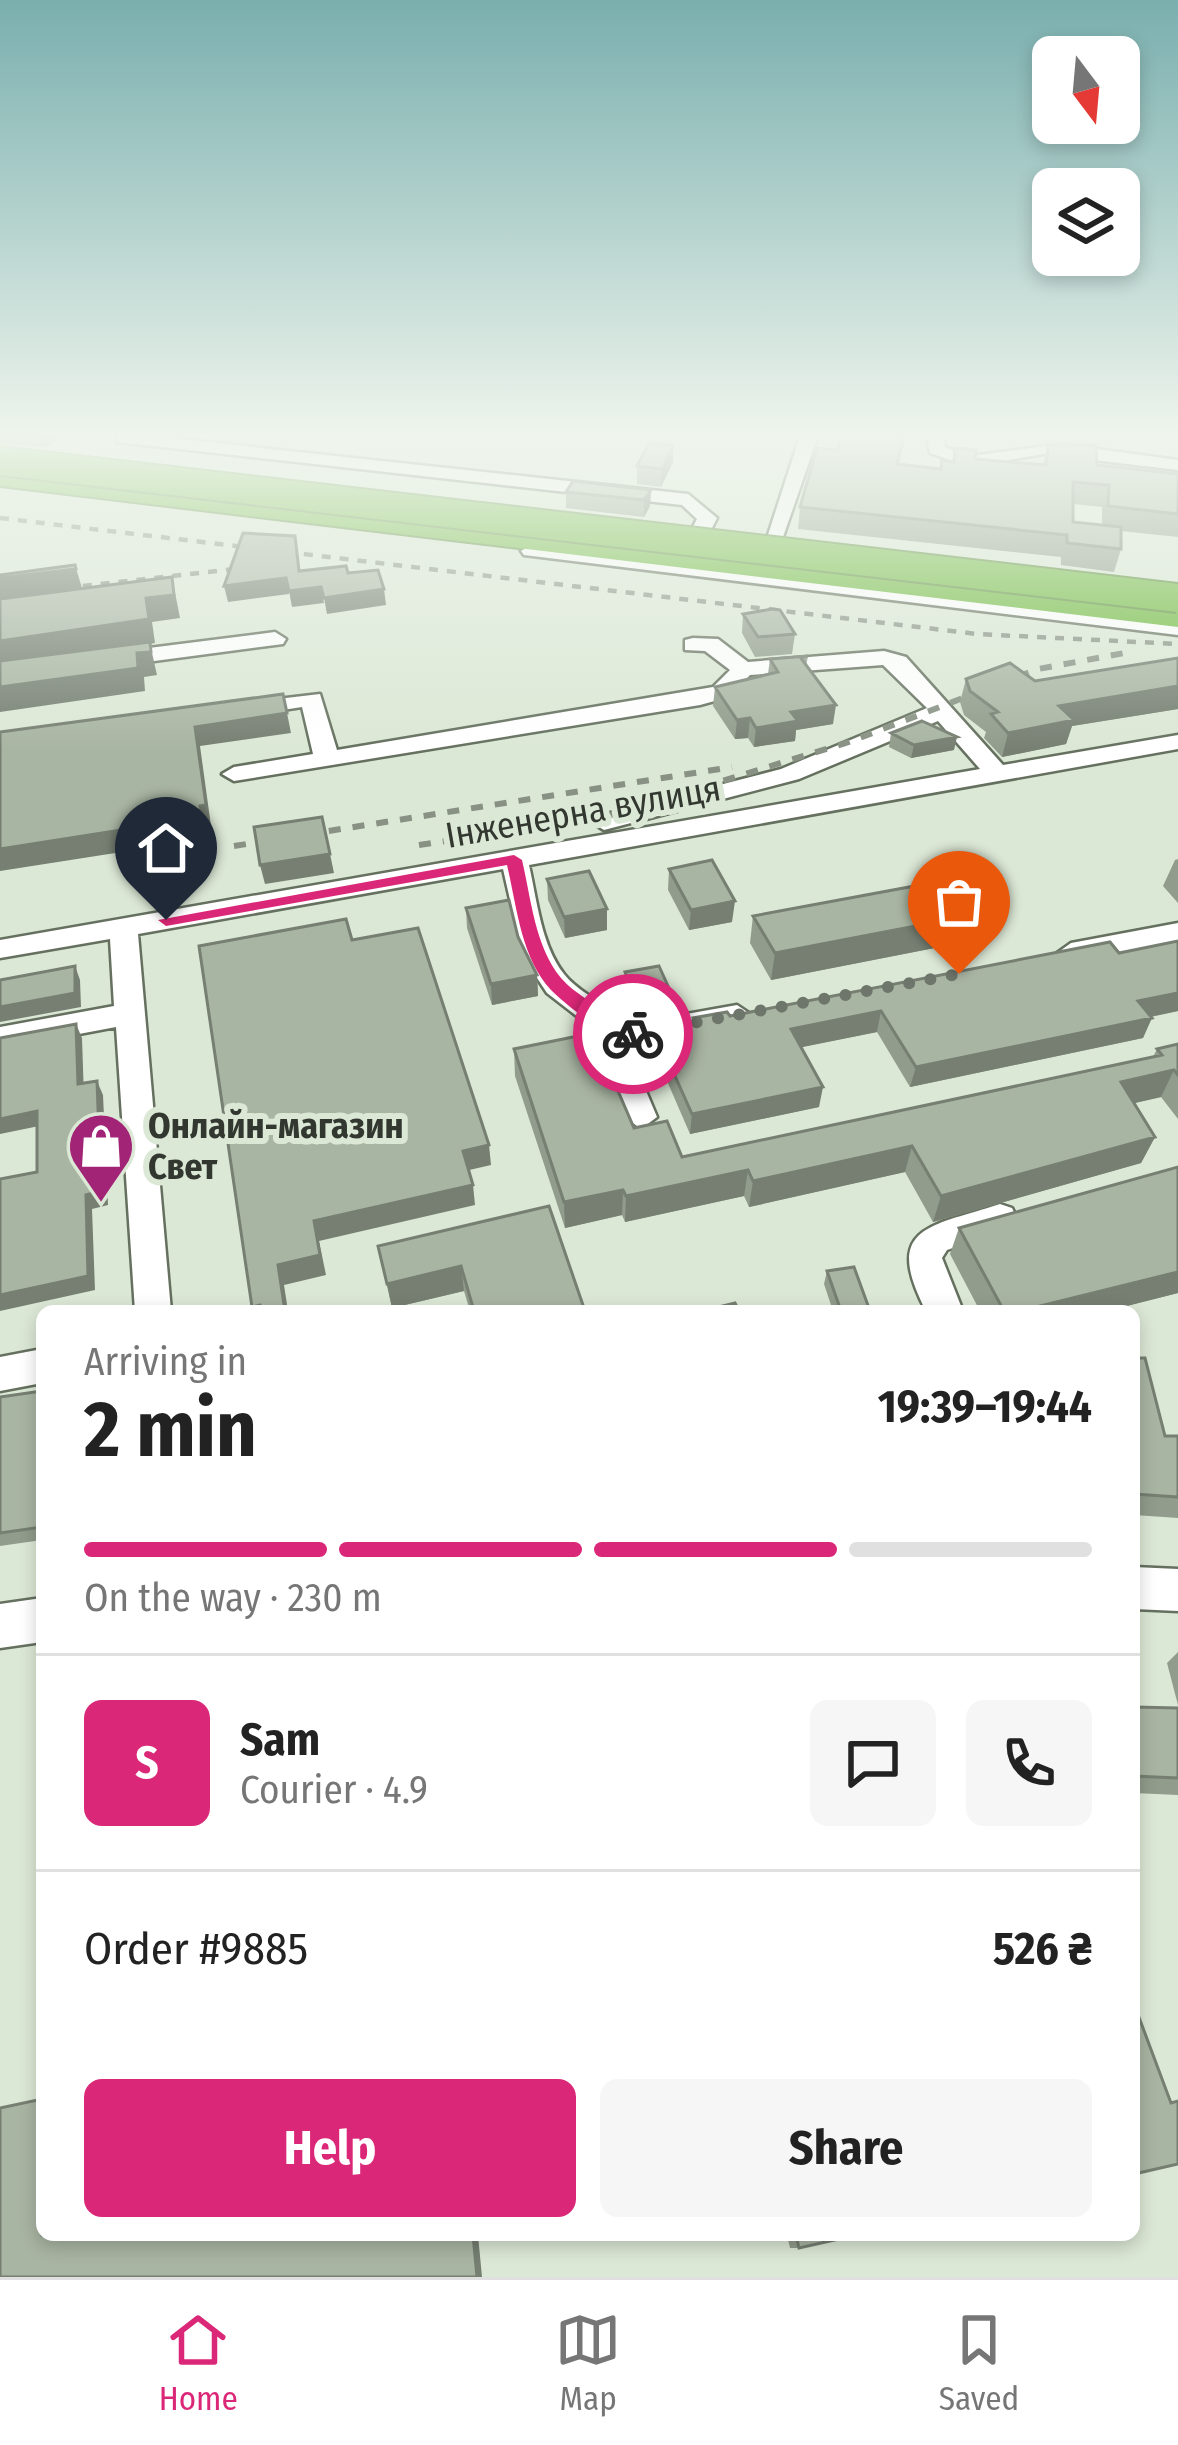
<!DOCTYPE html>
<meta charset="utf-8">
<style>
body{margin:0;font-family:"Fira Sans Condensed",sans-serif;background:#f6f6f6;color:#222;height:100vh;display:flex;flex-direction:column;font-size:45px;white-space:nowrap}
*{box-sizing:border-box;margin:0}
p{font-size:39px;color:#767676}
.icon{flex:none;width:66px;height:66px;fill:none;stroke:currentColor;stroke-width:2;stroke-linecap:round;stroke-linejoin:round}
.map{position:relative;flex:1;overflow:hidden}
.details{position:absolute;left:36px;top:1305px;width:1104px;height:936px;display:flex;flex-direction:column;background:#fff;border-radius:18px;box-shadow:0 6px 18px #0003}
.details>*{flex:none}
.needle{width:78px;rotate:164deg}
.controls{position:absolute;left:1032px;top:36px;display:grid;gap:24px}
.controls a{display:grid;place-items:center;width:108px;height:108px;border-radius:18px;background:#fff;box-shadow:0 6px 18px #0003;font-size:60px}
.pin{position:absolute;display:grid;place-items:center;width:102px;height:102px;color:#fff;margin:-123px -51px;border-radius:50% 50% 50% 0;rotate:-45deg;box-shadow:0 0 12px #0007}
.pin .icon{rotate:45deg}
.courier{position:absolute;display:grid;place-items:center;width:120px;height:120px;margin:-60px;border:9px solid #db2777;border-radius:50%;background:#fff;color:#222;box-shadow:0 3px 15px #0007}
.summary em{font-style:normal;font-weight:700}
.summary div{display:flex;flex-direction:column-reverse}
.summary{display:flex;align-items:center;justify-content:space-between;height:204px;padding:0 48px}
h1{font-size:78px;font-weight:700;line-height:90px}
.bar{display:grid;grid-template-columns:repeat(4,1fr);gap:18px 12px;align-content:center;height:144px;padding:0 48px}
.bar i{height:15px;border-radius:9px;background:#e0e0e0}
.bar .selected{background:#db2777}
.bar p{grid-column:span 4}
.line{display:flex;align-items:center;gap:30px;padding:0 48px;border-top:3px solid #e0e0e0}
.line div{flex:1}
.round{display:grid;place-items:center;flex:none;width:126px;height:126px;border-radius:18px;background:#f6f6f6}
.cta{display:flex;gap:24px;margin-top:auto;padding:24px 48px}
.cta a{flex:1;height:138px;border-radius:18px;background:#db2777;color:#fff;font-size:48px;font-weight:700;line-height:138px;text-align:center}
.cta a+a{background:#f6f6f6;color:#222}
.dock{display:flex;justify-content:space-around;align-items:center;height:168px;border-top:3px solid #e0e0e0;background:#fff;font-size:33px;color:#767676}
.dock a{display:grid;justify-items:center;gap:6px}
.dock .selected{color:#db2777}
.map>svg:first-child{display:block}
</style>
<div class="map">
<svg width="1178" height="2277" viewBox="0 0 1178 2277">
<rect width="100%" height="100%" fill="#dce8d6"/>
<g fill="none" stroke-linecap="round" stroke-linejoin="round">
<g stroke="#65705f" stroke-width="5">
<path id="minor" d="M123,433L688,494L717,518L701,550L691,556L681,550L697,519L682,505L117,442V434Z
M801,433H819L783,537L766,541Z
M926,433H943L945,447L970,456L1061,444L1178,460V470L1043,454L970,467L930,453Z
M531,545L1178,623V635L524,555L521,551Z
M275,632L286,639L283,644L109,667L98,660L109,653Z
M693,638L718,639L748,662L884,651L906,657L1003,765L1178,735V749L529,865C537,900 541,945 564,974C580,995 608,1001 619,1026L737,1005L752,1015L737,1025L627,1046L657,1117L641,1129L625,1117L587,1024L547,993L523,957L503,869L138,934L171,1311H135L116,1027L0,1049V1027L114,1006L110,939L0,958V940L980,769L938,721L799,779L604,830L591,822L595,817L781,769L927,708L883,665L750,675L729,697L700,705L234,781L222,774L234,767L313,754L302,707L244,716L232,709L236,704L320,694L337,750L713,687L730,670L705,651L685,650V640Z
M1178,923V941L1071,963L1057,953L1071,943Z
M1000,1204L1012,1208L1017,1218L1012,1228L947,1250L942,1258L963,1311H926C882,1226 930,1227 1000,1204Z
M42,1349V1383L0,1391V1357Z
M1134,1567L1178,1569V1611L1134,1609Z
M42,1598V1642L0,1648V1604Z"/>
</g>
<g stroke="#588b36" stroke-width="4">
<path id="highway" d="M0,470L1178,609V627L0,486Z"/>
</g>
<use href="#minor" fill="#fff" fill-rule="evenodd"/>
<use href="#highway" fill="#6cb83a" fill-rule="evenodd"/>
<path stroke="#889184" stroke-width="4.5" stroke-dasharray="9 9" stroke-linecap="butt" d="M0,518L977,634L1178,644
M47,590L262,566"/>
<path stroke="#889184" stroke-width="6" stroke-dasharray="12 12" stroke-linecap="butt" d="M419,845L605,817L849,742L1038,669L1130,652
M234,846L732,767"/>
<g stroke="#588b36" stroke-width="32" stroke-linecap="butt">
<path id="highway-bridge" d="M0,461L1178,598"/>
</g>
<use href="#highway-bridge" stroke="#6cb83a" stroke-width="28"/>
</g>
<path fill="#919c8c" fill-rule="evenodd" d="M0,433H66L46,447L0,443Z
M673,445V462L661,487L637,484V466Z
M1048,445L1097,465L1178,474V537L1121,531V549L1114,572L1061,565V557L798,529L800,507L899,464L941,469L952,461L955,448L975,459L1043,465ZM1073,504L1102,507V525L1073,522Z
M651,490L650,506L644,517L566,508V492Z
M743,614L795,634L792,654L755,657L742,633Z
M808,656L806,666L833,724L796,730L795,741L754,747L748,738L735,739L713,706L715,687L768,674L770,659Z
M1178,658V709L1072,726L1066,744L1002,757L984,738L986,732L964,715L960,702L966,679L1035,681Z
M891,733L954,750L911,758L889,747Z
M1178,859V903L1163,886L1175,860Z
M669,869L732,922L689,930L668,890Z
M547,879L607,909V930L565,938L548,900Z
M936,889L968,916L960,943L771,980L750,943L753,916Z
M466,908L537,975L538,996L492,1005L467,928Z
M1178,941V1011L1151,1017L1143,1038L910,1087L877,1032L801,1047L819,1107L690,1134L654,1051L655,1031L693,1023V1018L730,1016L1119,953Z
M625,972L667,1000L633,1006L624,986Z
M514,1049L682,1157L1153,1057L1157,1049L1178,1075V1119L1161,1097L1134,1103L1155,1137L1141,1163L933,1222L905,1172L749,1207L744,1196L625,1222L622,1215L565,1228L515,1076Z
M1178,1167V1293L1107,1311H980L950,1254L959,1228Z
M378,1246L585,1311H470L464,1291L392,1308Z
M827,1271L870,1311H833L824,1284Z
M1134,1358L1165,1436H1178V1518L1134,1515Z
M42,1391V1540L0,1546V1397Z
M1178,1652V1705L1167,1663Z
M1134,1707L1178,1708V1795L1134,1793Z
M787,2235H857L799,2248H790Z"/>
<path fill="#767f72" d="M42,433H66L46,447Z
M673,445V462L661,487L662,469Z
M651,490L650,506L644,517V500Z
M75,565L82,588L0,602V578Z
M172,577L180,618L152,622L155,643L150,644L157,675L144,677L145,691L0,712V641L146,598Z
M286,578L289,594L228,602L224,586Z
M321,587L324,603L292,607L289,591Z
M384,589L386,605L327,614L324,598Z
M1178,686V709L1072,726L1066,744L1002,757L1008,733L1059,706Z
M836,705L833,724L796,730L795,741L754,747L756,728L791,712Z
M287,713L291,733L200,746L211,826H206L211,861L143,872L136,852L200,806L195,727Z
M750,718L748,738L735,739L737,720Z
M957,737L954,750L911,758L914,745Z
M134,828L141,849L0,871V849Z
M330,854L334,873L265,884L260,865Z
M735,901L732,922L689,930L691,910Z
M607,909V930L565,938L564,917Z
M968,916L960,943L771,980L775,953Z
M75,966L80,980L81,1007L0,1022V1007Z
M537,975L538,996L492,1005L491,984Z
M668,986L667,1000L633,1006V992Z
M1178,993V1011L1129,1021L1138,1001Z
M881,1011L877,1032L788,1050L791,1029Z
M1152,1018L1143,1038L910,1087L916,1067Z
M76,1024L82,1038L84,1098L78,1084Z
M1174,1070L1161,1097L1109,1109L1121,1082Z
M97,1081L103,1095L108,1205L92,1209L95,1290L0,1311V1295L86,1195Z
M823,1087L819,1107L690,1134L692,1114Z
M37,1111L44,1125L0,1134V1119Z
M1155,1137L1141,1163L933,1222L941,1196Z
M489,1145L491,1165L465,1171L463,1151Z
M912,1146L905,1172L749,1207L753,1181Z
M748,1170L744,1196L625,1222L626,1196Z
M473,1185L475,1205L319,1241L326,1275L284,1285L288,1311H285L278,1265L314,1221Z
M623,1190L622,1215L565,1228L564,1202Z
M461,1266L464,1291L392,1308L387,1284Z
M1178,1272V1293L1107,1311H1020Z
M473,2235H478L482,2277H477Z"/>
<path fill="#a9b5a3" stroke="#767f72" stroke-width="3" d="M842,433H905L897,464L941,469L942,460L954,462L955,448L976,450L975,459L1046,465L1048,445H1096L1097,465L1178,474V514L1108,506L1109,485L1073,482V522L1121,527V549L1067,543V535L800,507L817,448L837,450Z
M649,443L673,445L662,469L637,466Z
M573,481L651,490L644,500L566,492Z
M243,533L295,536L299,571L346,566L348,573L378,570L384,589L324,598L321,587L289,591L286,578L224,586Z
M75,565L76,569L0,578V575Z
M172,577L174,595L146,598L149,619L0,641V599Z
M772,609L780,610L795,634L758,637L743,614Z
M150,642L151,652L137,653L138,668L0,687V661Z
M808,656L800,657L836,705L791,712L798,721L756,728L750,718L737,720L715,687L778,672L770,659Z
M1178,658V686L1059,706L1074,720L1008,733L991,714L998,712L970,691L966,679L1010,663L1035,681Z
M283,694L287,713L195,727L206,805L200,806L205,840L136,852L134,828L0,849V732Z
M922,721L957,737L914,745L891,733Z
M322,817L330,854L260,865L254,827Z
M712,860L735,901L691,910L669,869Z
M589,871L607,909L564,917L547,879Z
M931,883L936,889L946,887L968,916L775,953L753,916Z
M509,900L518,937L537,975L491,984L466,908Z
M346,919L352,940L418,928L489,1145L463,1151L473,1185L314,1221L320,1255L278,1265L285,1311H261L260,1305L252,1307L199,946Z
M1178,941V993L1138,1001L1152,1018L916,1067L881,1011L791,1029L823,1087L692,1114L655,1031L695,1023L693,1018L727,1012L730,1016L1110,942L1119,953Z
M75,966V993L0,1007V980Z
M659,966L668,986L633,992L625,972Z
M76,1024L78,1084L97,1081L101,1191L86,1195L88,1276L0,1295V1179L37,1172V1111L0,1119V1038Z
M593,1033L634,1128L667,1121L682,1157L1162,1055L1157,1049L1178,1044V1075L1174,1070L1121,1082L1155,1137L941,1196L912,1146L753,1181L748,1170L626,1196L623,1190L564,1202L514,1049Z
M1178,1167V1272L1020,1311H1004L959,1228Z
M549,1206L585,1311H474L461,1266L387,1284L378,1246Z
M854,1267L870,1311H841L827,1271Z
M735,1303L739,1311H702Z
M1134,1358H1145L1165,1436H1178V1497L1134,1494Z
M42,1391V1527L0,1533V1397Z
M1134,1707L1178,1708V1778L1134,1776Z
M1134,2004L1171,2103L1178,2101V2164L1134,2174Z
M42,2099V2235H473L477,2277H0V2108Z
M796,2235H857L799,2248Z"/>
<linearGradient id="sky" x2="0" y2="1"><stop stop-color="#79afae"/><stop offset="0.58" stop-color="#eff5ed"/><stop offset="1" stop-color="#eff5ed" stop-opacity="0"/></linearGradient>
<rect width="1178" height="751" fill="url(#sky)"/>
<path fill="#db2777" d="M514,855L522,860C531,898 535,947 561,978C579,999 604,1004 615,1031L639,1030V1039L603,1043C589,1017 572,1011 551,990C521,958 517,907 507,865L166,926L158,920Z"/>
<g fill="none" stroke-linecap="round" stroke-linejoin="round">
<path stroke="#6e756a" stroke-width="12" stroke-dasharray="0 21.6" d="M633,1034L959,974"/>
</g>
<defs>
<g id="shop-pin" transform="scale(3.45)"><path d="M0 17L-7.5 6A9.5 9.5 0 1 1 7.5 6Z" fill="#a22477" stroke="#dce8d6"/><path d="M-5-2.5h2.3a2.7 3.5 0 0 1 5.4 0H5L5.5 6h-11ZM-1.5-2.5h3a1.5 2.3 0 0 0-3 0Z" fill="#fff"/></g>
</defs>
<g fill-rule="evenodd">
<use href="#shop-pin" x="101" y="1146"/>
</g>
<g text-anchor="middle" stroke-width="12" stroke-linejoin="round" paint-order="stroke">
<g font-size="36" fill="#323730" stroke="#dce8d6">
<text transform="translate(583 811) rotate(-10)" y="13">Інженерна вулиця</text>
</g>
<g font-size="36" font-weight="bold" fill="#323730" stroke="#dce8d6" text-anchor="start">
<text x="148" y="1138">Онлайн-магазин<tspan x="148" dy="41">Свет</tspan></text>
</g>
</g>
</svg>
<div class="controls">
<a><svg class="needle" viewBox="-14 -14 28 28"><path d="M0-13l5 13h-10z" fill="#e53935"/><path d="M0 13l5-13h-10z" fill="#767676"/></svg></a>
<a><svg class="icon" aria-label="layers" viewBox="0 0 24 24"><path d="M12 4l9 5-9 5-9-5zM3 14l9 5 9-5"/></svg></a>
</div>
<div class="pin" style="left:959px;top:974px;background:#ea580c"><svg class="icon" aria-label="bag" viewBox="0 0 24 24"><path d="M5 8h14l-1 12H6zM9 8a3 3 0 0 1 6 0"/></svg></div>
<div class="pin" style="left:166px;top:920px;background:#1f2937"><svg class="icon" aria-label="home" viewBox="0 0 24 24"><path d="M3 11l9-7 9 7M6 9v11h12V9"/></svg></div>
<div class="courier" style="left:633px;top:1034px"><svg class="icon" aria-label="bike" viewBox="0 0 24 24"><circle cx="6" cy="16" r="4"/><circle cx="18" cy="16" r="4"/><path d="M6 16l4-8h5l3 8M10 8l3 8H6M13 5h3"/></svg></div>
<section class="details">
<div class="summary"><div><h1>2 min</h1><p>Arriving in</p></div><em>19:39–19:44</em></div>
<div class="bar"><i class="selected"></i><i class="selected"></i><i class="selected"></i><i></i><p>On the way · 230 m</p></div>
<div class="line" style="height:216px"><b class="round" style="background:#db2777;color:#fff">S</b><div><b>Sam</b><p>Courier · 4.9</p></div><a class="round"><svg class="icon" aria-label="chat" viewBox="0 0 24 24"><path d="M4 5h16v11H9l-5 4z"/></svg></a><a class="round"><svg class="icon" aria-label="phone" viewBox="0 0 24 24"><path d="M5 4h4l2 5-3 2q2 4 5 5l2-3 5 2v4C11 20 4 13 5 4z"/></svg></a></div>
<div class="line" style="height:156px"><div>Order #9885</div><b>526 ₴</b></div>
<div class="cta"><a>Help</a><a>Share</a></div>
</section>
</div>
<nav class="dock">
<a class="selected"><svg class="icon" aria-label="home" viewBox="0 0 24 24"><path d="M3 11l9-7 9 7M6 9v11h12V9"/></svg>Home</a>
<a><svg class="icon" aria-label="map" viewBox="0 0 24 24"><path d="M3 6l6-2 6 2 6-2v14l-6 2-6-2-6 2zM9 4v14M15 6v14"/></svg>Map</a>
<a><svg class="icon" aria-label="saved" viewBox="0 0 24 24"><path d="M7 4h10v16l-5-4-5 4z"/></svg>Saved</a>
</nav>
